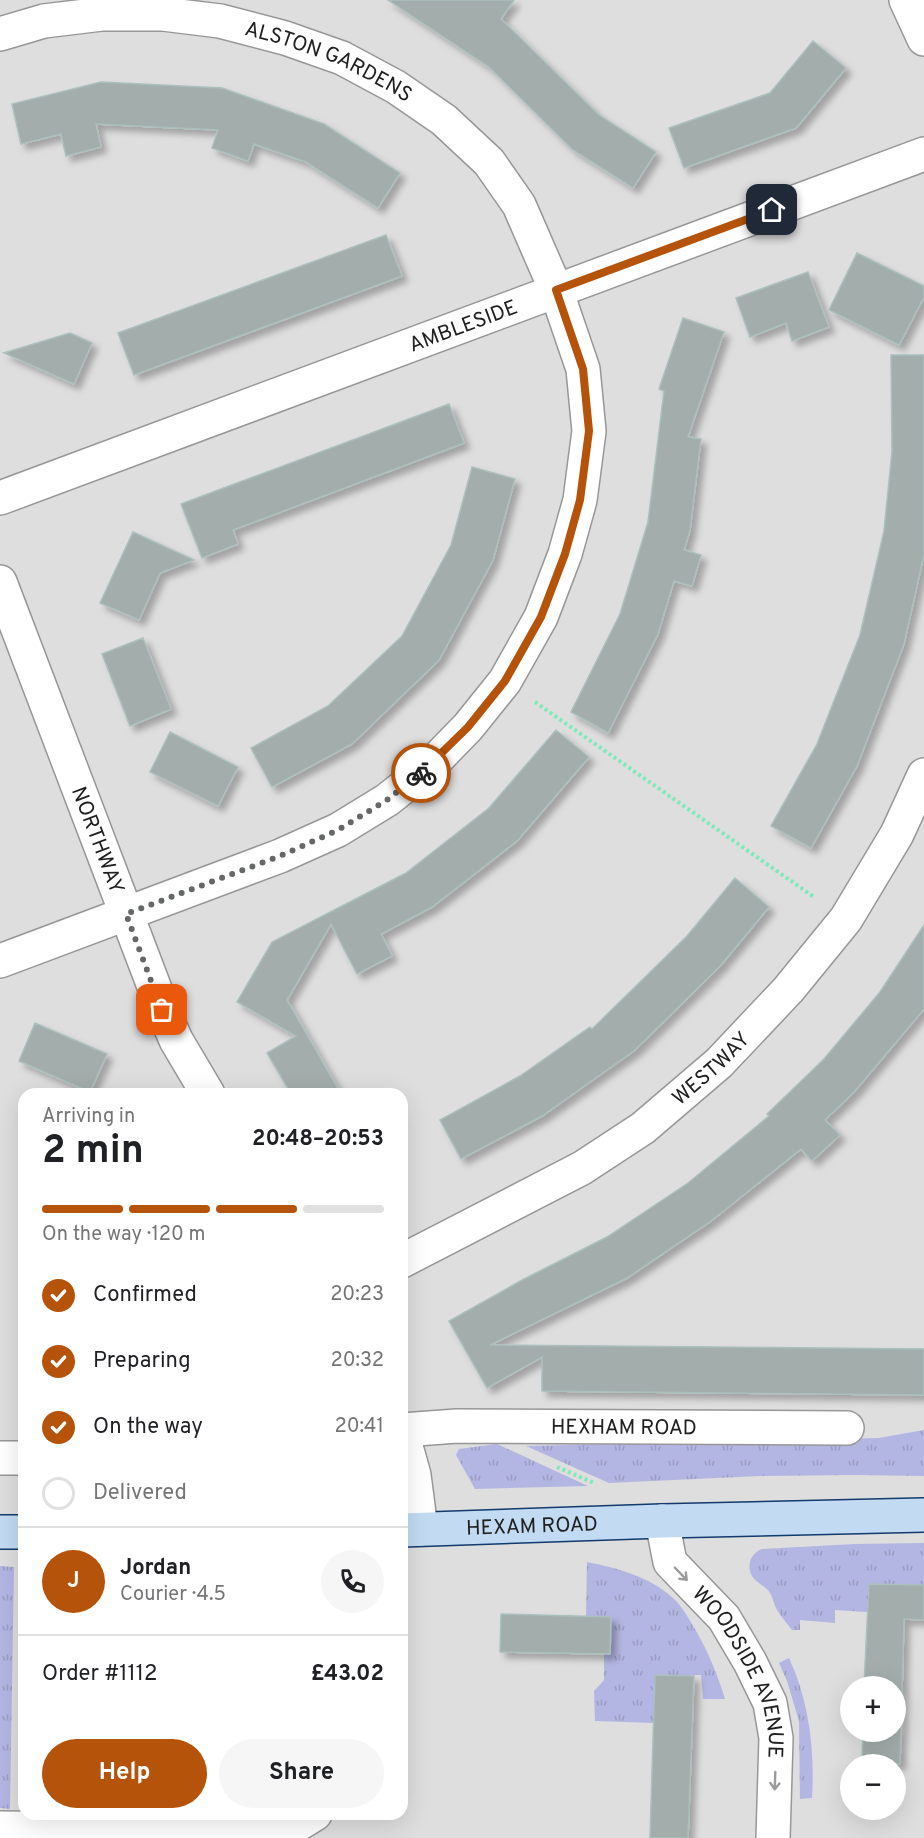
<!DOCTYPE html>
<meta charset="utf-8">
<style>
body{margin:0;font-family:Overpass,sans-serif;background:#f6f6f6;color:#202124;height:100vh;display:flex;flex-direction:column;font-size:22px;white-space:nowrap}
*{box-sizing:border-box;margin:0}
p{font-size:20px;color:#757577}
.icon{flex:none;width:33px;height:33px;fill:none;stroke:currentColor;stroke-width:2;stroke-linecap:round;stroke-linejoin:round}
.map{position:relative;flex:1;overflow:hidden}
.drawer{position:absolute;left:18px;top:1088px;width:390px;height:732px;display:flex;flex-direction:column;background:#fff;border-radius:18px;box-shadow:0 6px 24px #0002}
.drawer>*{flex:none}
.tools{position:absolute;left:840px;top:1676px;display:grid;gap:12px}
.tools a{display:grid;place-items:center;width:66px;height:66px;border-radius:50%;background:#fff;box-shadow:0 6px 24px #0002;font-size:30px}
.pin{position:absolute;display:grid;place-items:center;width:51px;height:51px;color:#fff;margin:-26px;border-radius:12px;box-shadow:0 3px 9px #0006}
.courier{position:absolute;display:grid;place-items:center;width:60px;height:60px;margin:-30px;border:4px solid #b45309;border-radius:50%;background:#fff;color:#222;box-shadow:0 2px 8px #0007}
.overview em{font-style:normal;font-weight:700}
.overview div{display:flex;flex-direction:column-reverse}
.overview{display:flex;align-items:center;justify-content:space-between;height:102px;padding:0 24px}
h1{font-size:39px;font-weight:700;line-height:45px}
.bar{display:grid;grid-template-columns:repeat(4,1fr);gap:9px 6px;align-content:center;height:72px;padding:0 24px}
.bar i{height:8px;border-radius:4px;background:#e0e0e0}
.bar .selected{background:#b45309}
.bar p{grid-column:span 4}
.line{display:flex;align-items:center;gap:15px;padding:0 24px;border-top:2px solid #e0e0e0}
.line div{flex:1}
.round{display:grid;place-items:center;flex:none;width:63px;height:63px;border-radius:32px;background:#f6f6f6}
ol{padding:0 24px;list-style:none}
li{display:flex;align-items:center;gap:18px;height:66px}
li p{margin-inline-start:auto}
li .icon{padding:6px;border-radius:50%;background:#b45309;color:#fff;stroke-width:4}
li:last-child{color:#757577}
li i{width:33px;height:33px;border:3px solid #e0e0e0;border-radius:50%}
.button{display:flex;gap:12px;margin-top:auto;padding:12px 24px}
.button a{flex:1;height:69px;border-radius:36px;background:#b45309;color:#fff;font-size:24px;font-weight:700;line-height:69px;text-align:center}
.button a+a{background:#f6f6f6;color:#202124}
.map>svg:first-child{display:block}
</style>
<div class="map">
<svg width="924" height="1838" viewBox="0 0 924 1838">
<defs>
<pattern id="grass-tufts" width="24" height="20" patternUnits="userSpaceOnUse" patternTransform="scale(1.5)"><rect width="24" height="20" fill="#b3b6e3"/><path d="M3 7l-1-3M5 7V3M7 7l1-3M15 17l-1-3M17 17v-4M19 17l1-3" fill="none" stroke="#9a9cc2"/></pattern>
<filter id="shadow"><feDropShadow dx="5.5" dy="5.5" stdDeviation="3" flood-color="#0004"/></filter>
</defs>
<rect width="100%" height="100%" fill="#e7eeef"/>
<path fill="#dddedd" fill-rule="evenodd" d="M0,0H924V1838H0ZM24,1094H402V1814H24ZM850,1686H896V1731H850ZM850,1764H896V1809H850Z"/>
<path fill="url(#grass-tufts)" d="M924,1430V1476L856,1475L759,1476L609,1483L526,1446L879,1438Z
M497,1444L588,1486L475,1489L456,1455L459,1449Z
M924,1543V1585L869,1584L867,1612L835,1610V1623L800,1620V1630H792C787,1623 781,1617 777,1610C774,1605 773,1598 770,1593C766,1586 756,1583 752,1576C746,1565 751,1553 762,1549L855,1544Z
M587,1562C617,1568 648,1576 672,1597C679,1603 684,1611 689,1619C705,1645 716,1669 725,1699H703L701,1675H656L654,1723L595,1721L594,1691L604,1680V1654H610L611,1617L586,1616Z
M0,1566L14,1567L10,1809L0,1808Z
M789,1658C809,1701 815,1750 812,1798L800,1799L799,1721L787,1681L779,1663Z"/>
<path fill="#a3adac" stroke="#abbfbd" stroke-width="1.5" filter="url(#shadow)" d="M388,0H514L501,19L599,115L656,152L633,188L573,150L489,67Z
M813,41L846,68L796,128L684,168L669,128L770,93Z
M101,82L222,88L324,124L400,173L378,208L306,162L254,144L248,161L212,148L218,130L96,124L101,147L66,156L61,134L21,144L12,104Z
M386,235L402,276L134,375L118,333Z
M857,253L924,286V297L899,345L829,310Z
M808,272L829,327L792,341L786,323L750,337L736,298Z
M683,318L724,332L688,437L701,439L690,530L684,550L701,555L692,586L674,581L658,634L608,733L571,712L620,614L648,522L664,391L659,389Z
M70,333L92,343L74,384L4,353Z
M891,355H924V554L904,644L857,766L811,848L771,826L817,744L860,635L884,531L892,451Z
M449,404L464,443L233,530L238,544L202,558L181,504Z
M472,467L515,479L493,560L439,660L352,744L272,787L251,748L328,706L402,636L451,545Z
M133,532L194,560L160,573L139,620L100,603Z
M143,638L171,709L130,726L102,654Z
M556,730L589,757L517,841L432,907L381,934L392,956L357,974L331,924L287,1000L341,1094H291L267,1053L296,1036L237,1002L272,942L406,873L489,808Z
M170,732L238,767L218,806L150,772Z
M735,878L769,907L721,965L635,1050L542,1116L461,1159L440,1120L520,1076L590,1027L592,1029L687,936Z
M924,925V1009L854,1092L825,1120L840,1135L812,1161L801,1149L711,1221L627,1278L490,1345L924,1349V1395L542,1391V1357L487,1388L449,1321L524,1279L607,1237L688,1183L769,1116L767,1114L824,1059L880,992Z
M35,1023L107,1054L90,1092L19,1061Z
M869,1584L924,1585V1620L904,1619L900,1764H862L863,1731H896V1686H864Z
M501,1614L611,1617L610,1654L500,1652Z
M655,1675L694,1676L688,1838H650Z"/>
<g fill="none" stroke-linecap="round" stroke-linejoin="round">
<g stroke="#979797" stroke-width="36">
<g id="minor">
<path d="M906,0L924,39"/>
<path id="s1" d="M0,34L44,21L102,14H163L220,21L285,38L342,58L396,87L444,120L489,162L519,205L556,290L583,369L589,431L580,500L565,554L541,617L505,681L468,727L430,766L387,800L338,830L280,856L0,961"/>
<path id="s2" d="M0,498L924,154"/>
<path id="s3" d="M0,582L163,1010L176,1040L208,1094"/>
<path id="s4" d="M402,1261L582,1168L643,1128L719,1063L788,990L846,919L897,834L924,775"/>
<path id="s5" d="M402,1430L457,1426L847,1428"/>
<path d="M402,1432L414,1475L421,1529"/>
<path d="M0,1458H24"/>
<path id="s6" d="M662,1521L670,1562L724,1618L750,1662L770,1703L776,1738L773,1838"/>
<path d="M0,1828L269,1831L297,1825L315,1814"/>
</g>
</g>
<g stroke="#123a6c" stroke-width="36">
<g id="secondary">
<path id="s7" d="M402,1530L662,1521L924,1515"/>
<path d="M0,1532H24"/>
</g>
</g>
<path stroke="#7eeab9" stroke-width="4" stroke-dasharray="3 3" stroke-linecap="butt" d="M535,702L814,897
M557,1467L594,1483"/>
<use href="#minor" stroke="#fff" stroke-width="33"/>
<use href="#secondary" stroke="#c2dbf3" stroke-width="33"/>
</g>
<defs><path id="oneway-shaft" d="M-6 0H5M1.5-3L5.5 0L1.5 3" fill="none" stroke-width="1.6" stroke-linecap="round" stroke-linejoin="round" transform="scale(1.5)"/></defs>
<g stroke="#9b9b9b">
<use href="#oneway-shaft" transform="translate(681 1574) rotate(46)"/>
<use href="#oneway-shaft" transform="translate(775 1781) rotate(92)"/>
</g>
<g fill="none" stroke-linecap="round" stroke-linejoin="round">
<path stroke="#666868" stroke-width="6" stroke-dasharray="0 10.8" d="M162,1010L126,914L280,856L338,830L387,800L421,773"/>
<path stroke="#b45309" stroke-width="8" d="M421,773L468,727L505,681L541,617L565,554L580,500L589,431L583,369L556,290L772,210"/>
</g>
<g text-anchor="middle" stroke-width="4.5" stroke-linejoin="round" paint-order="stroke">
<g font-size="21" fill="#202020" stroke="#fff">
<text dy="7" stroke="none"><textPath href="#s1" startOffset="339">ALSTON GARDENS</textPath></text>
<text dy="7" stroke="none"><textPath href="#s2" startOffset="494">AMBLESIDE</textPath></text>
<text dy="7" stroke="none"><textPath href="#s3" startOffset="276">NORTHWAY</textPath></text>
<text dy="7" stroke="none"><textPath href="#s4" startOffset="366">WESTWAY</textPath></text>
<text dy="7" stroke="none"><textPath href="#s5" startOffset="222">HEXHAM ROAD</textPath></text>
<text dy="7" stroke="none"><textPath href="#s7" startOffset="130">HEXAM ROAD</textPath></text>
<text dy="7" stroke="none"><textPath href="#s6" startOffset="176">WOODSIDE AVENUE</textPath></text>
</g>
</g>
</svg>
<div class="tools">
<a>+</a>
<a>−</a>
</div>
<div class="pin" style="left:162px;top:1010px;background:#ea580c"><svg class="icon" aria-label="bag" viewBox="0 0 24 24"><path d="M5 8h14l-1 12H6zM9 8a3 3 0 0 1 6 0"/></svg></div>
<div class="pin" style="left:772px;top:210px;background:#1f2937"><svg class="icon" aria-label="home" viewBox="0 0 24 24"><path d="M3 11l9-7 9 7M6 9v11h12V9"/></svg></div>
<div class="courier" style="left:421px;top:773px"><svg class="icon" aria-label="bike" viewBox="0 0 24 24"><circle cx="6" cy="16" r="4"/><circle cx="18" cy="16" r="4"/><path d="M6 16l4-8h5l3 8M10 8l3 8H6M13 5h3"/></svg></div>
<section class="drawer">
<div class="overview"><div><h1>2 min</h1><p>Arriving in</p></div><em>20:48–20:53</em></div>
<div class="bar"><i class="selected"></i><i class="selected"></i><i class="selected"></i><i></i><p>On the way · 120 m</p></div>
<ol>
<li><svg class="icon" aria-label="check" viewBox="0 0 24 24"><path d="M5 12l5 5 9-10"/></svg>Confirmed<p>20:23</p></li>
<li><svg class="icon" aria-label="check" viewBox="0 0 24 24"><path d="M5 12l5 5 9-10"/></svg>Preparing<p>20:32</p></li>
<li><svg class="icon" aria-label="check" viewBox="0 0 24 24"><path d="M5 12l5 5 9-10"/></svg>On the way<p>20:41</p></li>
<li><i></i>Delivered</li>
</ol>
<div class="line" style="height:108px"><b class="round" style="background:#b45309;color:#fff">J</b><div><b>Jordan</b><p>Courier · 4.5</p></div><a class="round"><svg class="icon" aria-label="phone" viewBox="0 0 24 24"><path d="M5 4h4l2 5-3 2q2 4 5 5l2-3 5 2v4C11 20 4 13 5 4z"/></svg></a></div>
<div class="line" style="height:78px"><div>Order #1112</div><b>£43.02</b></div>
<div class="button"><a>Help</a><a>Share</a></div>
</section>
</div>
